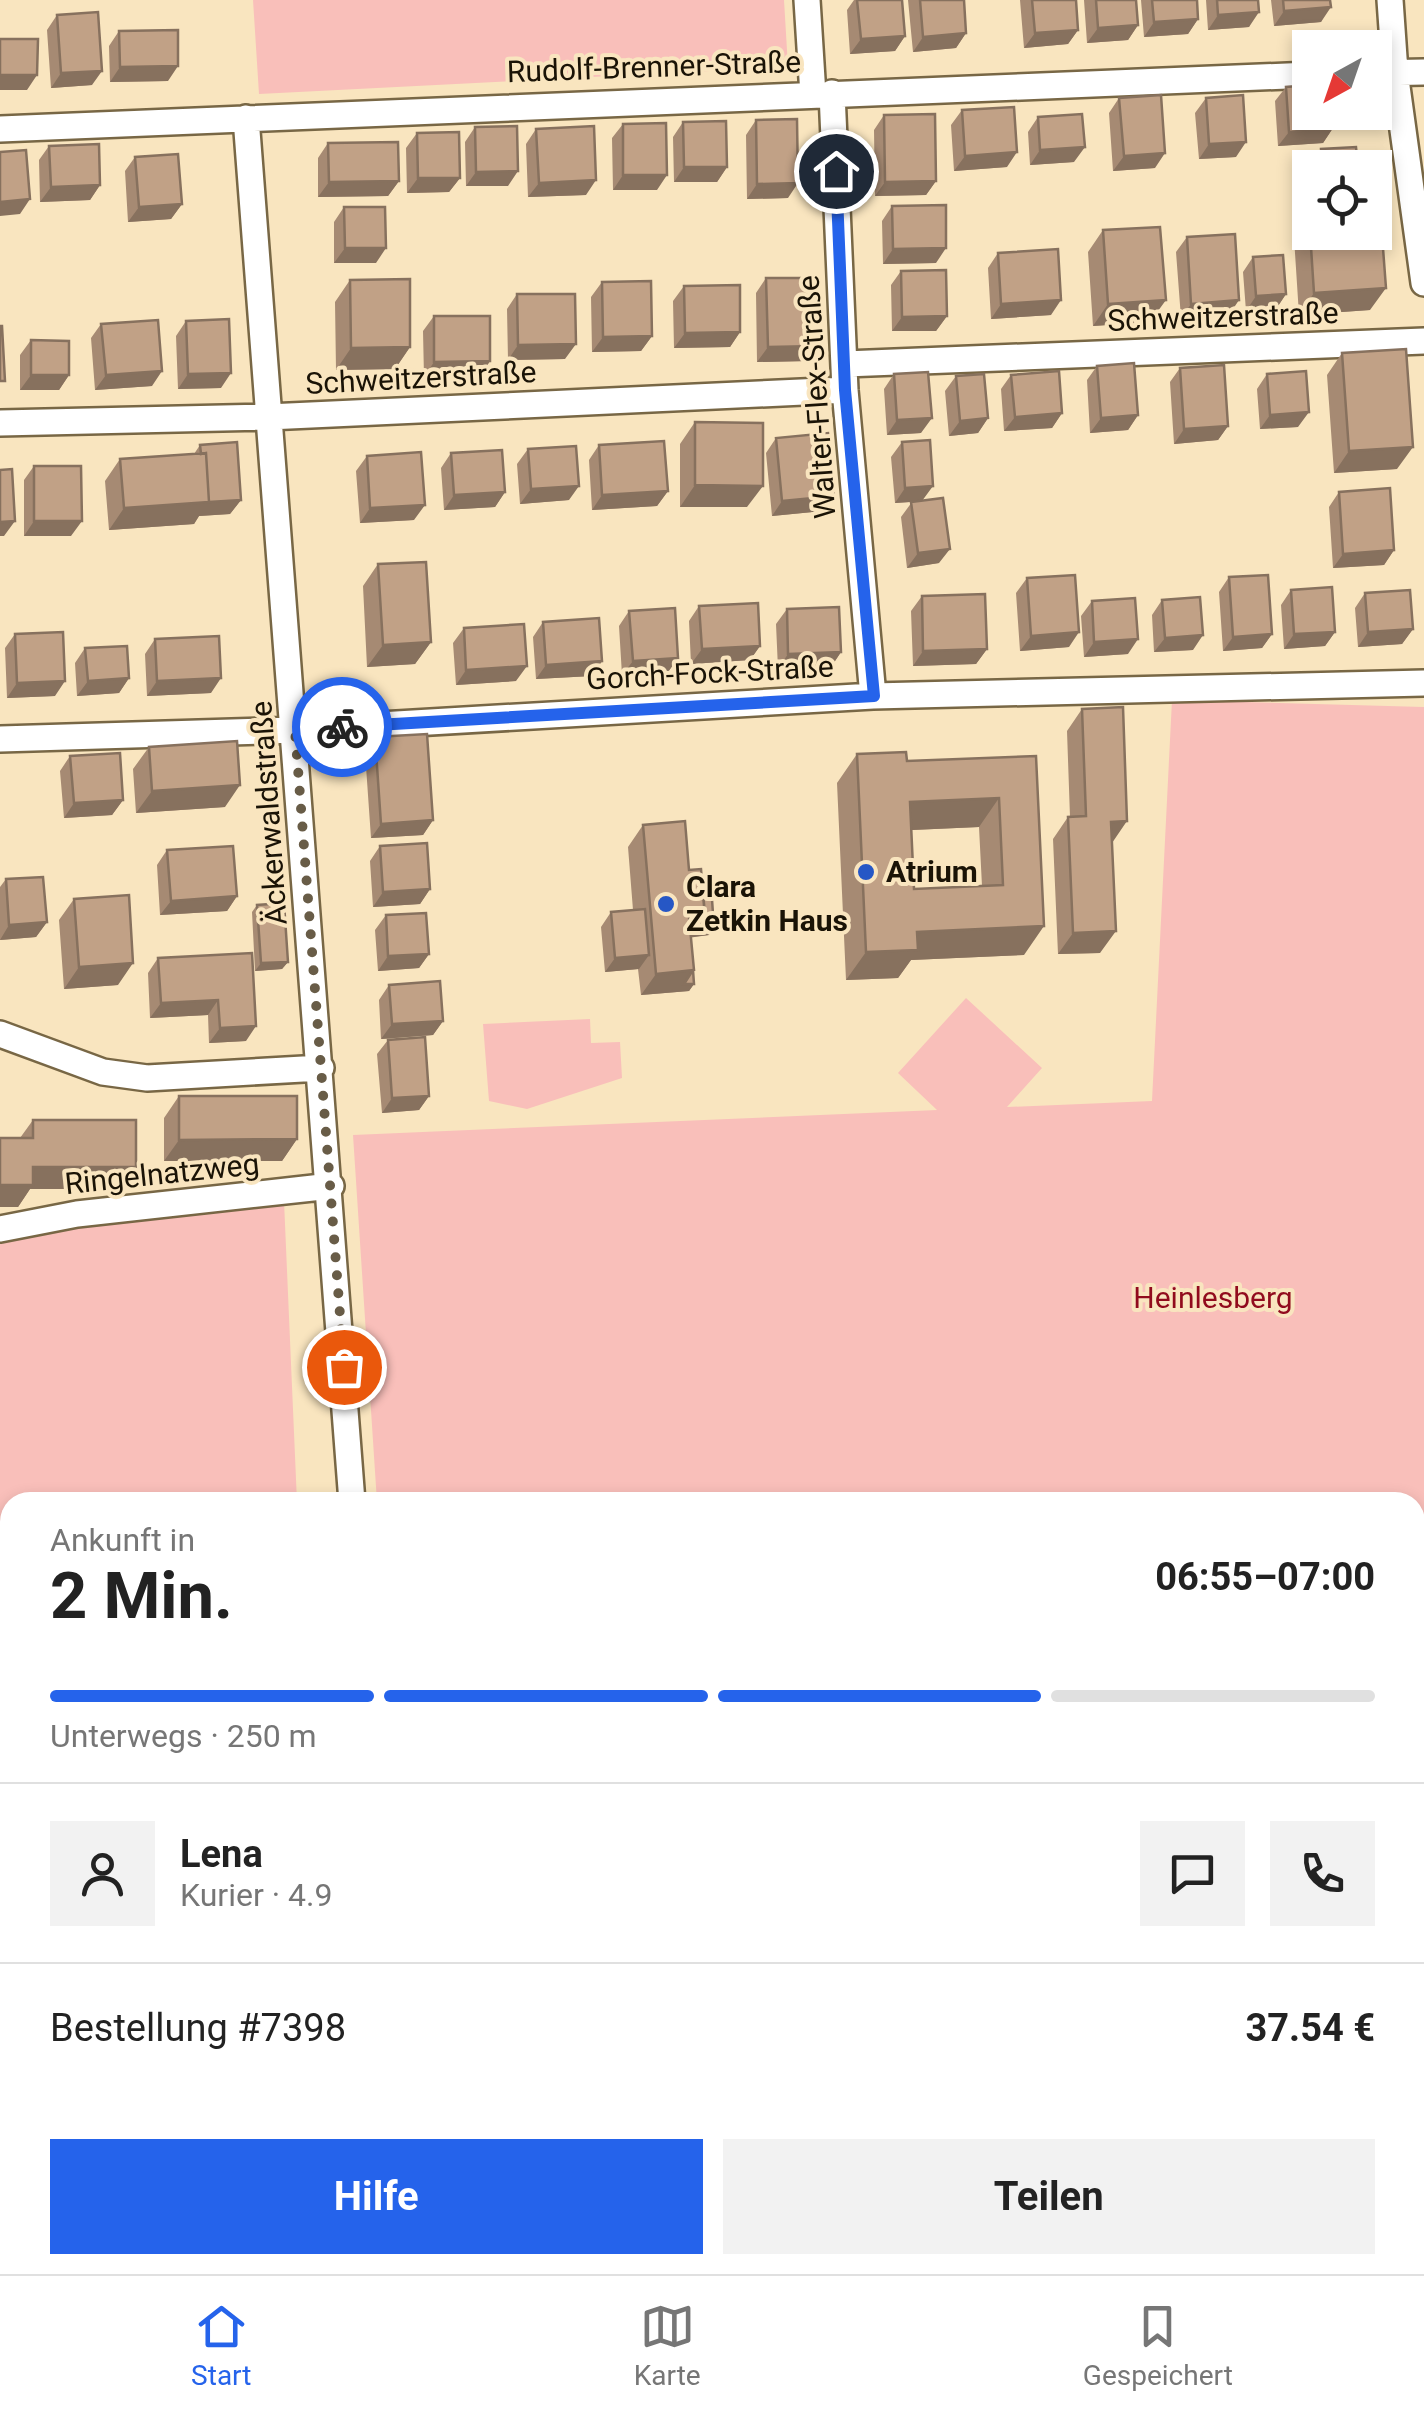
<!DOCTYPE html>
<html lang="de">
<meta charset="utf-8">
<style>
body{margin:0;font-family:Roboto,sans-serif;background:#f2f2f2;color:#222;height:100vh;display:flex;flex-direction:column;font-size:38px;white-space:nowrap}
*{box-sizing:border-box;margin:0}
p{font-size:32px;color:#767676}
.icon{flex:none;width:55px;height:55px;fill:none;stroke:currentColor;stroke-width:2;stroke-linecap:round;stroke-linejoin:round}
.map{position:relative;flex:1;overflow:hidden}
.panel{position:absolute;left:0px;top:1492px;width:1425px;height:782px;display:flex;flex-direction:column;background:#fff;border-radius:30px 30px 0 0;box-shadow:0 5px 15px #0003}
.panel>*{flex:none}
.needle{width:65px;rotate:220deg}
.controls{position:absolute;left:1292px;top:30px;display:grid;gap:20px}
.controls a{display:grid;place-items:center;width:100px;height:100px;border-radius:0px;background:#fff;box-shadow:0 5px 15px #0003;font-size:50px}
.pin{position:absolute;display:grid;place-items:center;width:85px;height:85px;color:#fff;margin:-42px;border:5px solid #fff;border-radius:50%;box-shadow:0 2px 10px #0007}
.courier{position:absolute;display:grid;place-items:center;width:100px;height:100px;margin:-50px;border:8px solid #2563eb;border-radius:50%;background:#fff;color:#222;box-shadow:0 2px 12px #0007}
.summary em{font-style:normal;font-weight:700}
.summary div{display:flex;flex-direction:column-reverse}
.summary{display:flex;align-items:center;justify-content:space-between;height:170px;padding:0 50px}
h1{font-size:65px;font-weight:700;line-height:75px}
.bar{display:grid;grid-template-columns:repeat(4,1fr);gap:15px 10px;align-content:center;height:120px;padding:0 50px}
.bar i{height:12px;border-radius:8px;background:#e0e0e0}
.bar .active{background:#2563eb}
.bar p{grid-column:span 4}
.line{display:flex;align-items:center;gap:25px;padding:0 50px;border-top:2px solid #e0e0e0}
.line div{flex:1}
.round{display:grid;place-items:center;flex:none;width:105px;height:105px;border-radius:0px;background:#f2f2f2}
.button{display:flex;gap:20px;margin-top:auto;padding:20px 50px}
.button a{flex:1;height:115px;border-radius:0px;background:#2563eb;color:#fff;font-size:40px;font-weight:700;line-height:115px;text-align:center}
.button a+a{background:#f2f2f2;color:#222}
.tabs{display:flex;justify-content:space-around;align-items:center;height:140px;border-top:2px solid #e0e0e0;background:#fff;font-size:28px;color:#767676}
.tabs a{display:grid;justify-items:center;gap:5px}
.tabs .active{color:#2563eb}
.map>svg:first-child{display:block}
</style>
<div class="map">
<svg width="1424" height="2274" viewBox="0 0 1424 2274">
<rect width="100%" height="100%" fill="#f9e5bf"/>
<path fill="#f9bfba" d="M253,0H784L788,67L259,94Z
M1172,700L1424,707V2274H422V2265H1415V1502H377L353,1135L937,1110L898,1073L966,998L1042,1068L1007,1107L1152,1101Z
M590,1019L591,1043L620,1042L622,1078L527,1109L489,1101L483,1024Z
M284,1201L297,1502H10V2265H384V2274H0V1241L76,1224Z"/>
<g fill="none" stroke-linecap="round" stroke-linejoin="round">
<g stroke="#786745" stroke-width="30">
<path id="street" d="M807,0L813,95
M1390,0L1395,72L1424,283
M1375,73L1424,72
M832,93L845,390L873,696
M246,118L352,1502
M0,129L1310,75
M845,364L1424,341
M0,423L268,417L845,390
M0,739L295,730L873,696L1424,683
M0,1034L103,1072L147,1078L321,1068
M0,1229L77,1214L331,1186"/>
</g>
<use href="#street" stroke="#fff" stroke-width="25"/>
</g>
<path fill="#a68a73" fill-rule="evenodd" d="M854,0H902L905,36L895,51L850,54L847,10Z
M908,0H964L966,33L956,48L913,52Z
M1020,0H1076L1078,30L1068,44L1024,48Z
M1084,0H1136L1138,25L1128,40L1087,43Z
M1141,0H1197L1198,19L1188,34L1144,37Z
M1206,0H1258L1249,27L1208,30Z
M1271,0H1330L1321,22L1274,26Z
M57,15L92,85L51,88L47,30Z
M119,31L168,81L110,82L109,46Z
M1286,87L1333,128L1323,143L1278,146L1275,101Z
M1119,98L1155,168L1113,171L1109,113Z
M1206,98L1236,157L1199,159L1195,113Z
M962,110L1007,167L954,171L951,125Z
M884,115L936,181L926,195L875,196L874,130Z
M1038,117L1074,162L1030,165L1028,132Z
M756,120L788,198L747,199L746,135Z
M683,122L727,167L717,182H674L673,137Z
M623,124L657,190H613L612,138Z
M475,127L508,186H466L465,142Z
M536,129L586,195L528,197L526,144Z
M417,133L460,178L449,192L407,193L406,148Z
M328,143L399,181L388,196L318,197V158Z
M49,146L100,185L90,200L40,202L39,160Z
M1321,149L1358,168H1311V164Z
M135,157L182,204L171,219L128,222L125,171Z
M1308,200L1370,310L1299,315L1293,222Z
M892,206L936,263L883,264L882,221Z
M344,207L376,263H334V222Z
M1103,230L1150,322L1093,326L1088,252Z
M1187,237L1229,315L1181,318L1176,252Z
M998,253L1051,315L991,319L988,268Z
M1253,257L1286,294L1276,309L1246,311L1243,272Z
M901,271L947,316L936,331H892L891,285Z
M766,278L808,361L757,362L756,293Z
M350,280L410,347L395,369L336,370L335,302Z
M602,282L652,336L641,351L592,352L591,297Z
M684,286L740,332L730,347L674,348L673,301Z
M517,294L565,359L508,360L507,309Z
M434,316L490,361L480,376L424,377L423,331Z
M186,321L221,388L178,389L176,336Z
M101,324L152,386L95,390L91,338Z
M31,340L69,375L59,390H20V355Z
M1342,353L1397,469L1334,473L1327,375Z
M1097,366L1138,415L1128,430L1090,433L1087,380Z
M1180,368L1228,426L1218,440L1174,444L1170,382Z
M894,374L921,433L887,435L884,389Z
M1267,374L1298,427L1260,429L1257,389Z
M1011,375L1062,413L1052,428L1004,431L1001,389Z
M956,376L988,418L978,433L949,436L945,391Z
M695,422L747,507H680V444Z
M776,438L823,511L772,516L766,453Z
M902,442L923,501L939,563L907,568L901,517L912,502L895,503L891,457Z
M200,445L241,500L230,514L199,516L194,524L109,530L105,481L120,459L194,454Z
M599,445L668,491L657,506L592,510L589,460Z
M528,449L569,500L520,504L517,464Z
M451,453L505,492L495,507L444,510L441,468Z
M367,456L414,520L360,523L356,471Z
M34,466L71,536H24V480Z
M1339,492L1394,550L1384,565L1333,568L1329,507Z
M378,564L431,642L415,664L367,667L363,586Z
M1229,577L1272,634L1262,648L1223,651L1219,592Z
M1027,578L1069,647L1020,651L1016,593Z
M1291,590L1335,632L1325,646L1284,649L1281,605Z
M1365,593L1413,629L1402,644L1358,647L1355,608Z
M922,596L987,649L976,664L913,666L911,611Z
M1162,600L1193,650L1154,652L1152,615Z
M1092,601L1128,654L1084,657L1081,616Z
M699,606L760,646L750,660L691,664L689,621Z
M787,609L841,652L831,667L778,669L776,624Z
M629,611L678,658L668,672L622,675L619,626Z
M543,622L602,661L592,676L536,679L533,637Z
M464,628L516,681L456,685L453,643Z
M15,634L55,696L7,698L5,648Z
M155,639L211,693L147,696L145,654Z
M85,648L129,678L119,693L77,696L75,663Z
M1082,709L1112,843L1100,953L1058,954L1053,839L1068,817H1070L1067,731Z
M375,737L433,820L423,835L371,838L365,752Z
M149,747L225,807L136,813L133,769Z
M857,754L907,761L1036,756L1024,955L911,960L898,978L846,980L837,783ZM979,827L982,886L914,889L911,830Z
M70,756L123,800L112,815L64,818L60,771Z
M643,825L689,870L709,935L691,937L694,984L689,991L641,995L638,969L605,972L601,927L611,912L633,910L628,847Z
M380,846L430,889L420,904L373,907L370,861Z
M167,850L237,896L227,911L160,915L157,865Z
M6,879L47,922L36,937L0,940V887Z
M74,899L118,985L64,989L59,920Z
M257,905L288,962L282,969L255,971L252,912Z
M386,915L429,954L419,968L378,971L375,930Z
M252,953L246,1041L209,1043L208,1015L150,1018L148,973L158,958Z
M389,985L443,1021L433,1035L381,1039L379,1000Z
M388,1040L429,1096L419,1110L382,1113L377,1054Z
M179,1096L297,1139L282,1161H164V1118Z
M33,1120L120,1189H30L18,1207H0V1138H20Z"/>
<path fill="#87715e" d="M1331,7L1321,22L1274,26L1284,11Z
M1259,12L1249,27L1208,30L1218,15Z
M1198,19L1188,34L1144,37L1154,22Z
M1138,25L1128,40L1087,43L1098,28Z
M1078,30L1068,44L1024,48L1035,33Z
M966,33L956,48L913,52L923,37Z
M905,36L895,51L850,54L861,39Z
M178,66L168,81L110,82L120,67Z
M102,71L92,85L51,88L61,73Z
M0,75H37L27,90H0Z
M1333,128L1323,143L1278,146L1289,132Z
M1246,142L1236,157L1199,159L1209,144Z
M1085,147L1074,162L1030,165L1040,150Z
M1017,152L1007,167L954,171L965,156Z
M1165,153L1155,168L1113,171L1124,156Z
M684,167H727L717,182H674Z
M518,171L508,186H466L476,172Z
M623,175H667L657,190H613Z
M418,178H460L449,192L407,193Z
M596,180L586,195L528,197L539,183Z
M399,181L388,196L318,197L329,182Z
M936,181L926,195L875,196L885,182Z
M798,183L788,198L747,199L757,184Z
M100,185L90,200L40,202L51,187Z
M30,199L20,214L0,216V202Z
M182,204L171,219L128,222L139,207Z
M345,248H386L376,263H334Z
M946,248L936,263L883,264L893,249Z
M1386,288L1370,310L1299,315L1314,293Z
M1286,294L1276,309L1246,311L1256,296Z
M1061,300L1051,315L991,319L1001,304Z
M1166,300L1150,322L1093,326L1108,304Z
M1239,300L1229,315L1181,318L1191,304Z
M947,316L936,331H892L902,317Z
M740,332L730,347L674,348L685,333Z
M652,336L641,351L592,352L603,337Z
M576,344L565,359L508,360L518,345Z
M818,346L808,361L757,362L768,347Z
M410,347L395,369L336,370L351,348Z
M490,361L480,376L424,377L434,362Z
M162,371L152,386L95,390L106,375Z
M231,373L221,388L178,389L188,374Z
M31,375H69L59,390H20Z
M1309,412L1298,427L1260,429L1270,415Z
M1062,413L1052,428L1004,431L1015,417Z
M1138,415L1128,430L1090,433L1101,418Z
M932,418L921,433L887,435L897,420Z
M988,418L978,433L949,436L960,421Z
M1228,426L1218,440L1174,444L1184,429Z
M1413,447L1397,469L1334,473L1349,451Z
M695,485L763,486L747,507H680Z
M579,486L569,500L520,504L531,489Z
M933,486L922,501L895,503L905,488Z
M668,491L657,506L592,510L602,495Z
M505,492L495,507L444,510L454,495Z
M834,496L823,511L772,516L782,501Z
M241,500L230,514L199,516L194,524L109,530L124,508Z
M425,505L414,520L360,523L370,508Z
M15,521L4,536H0V522Z
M34,521H82L71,536H24Z
M950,549L939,563L907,568L918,553Z
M1394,550L1384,565L1333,568L1343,554Z
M1413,629L1402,644L1358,647L1368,632Z
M1079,632L1069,647L1020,651L1031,636Z
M1335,632L1325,646L1284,649L1294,634Z
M1272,634L1262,648L1223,651L1233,637Z
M1203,635L1193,650L1154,652L1165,638Z
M1138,639L1128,654L1084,657L1094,642Z
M431,642L415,664L367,667L383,645Z
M760,646L750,660L691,664L702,649Z
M987,649L976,664L913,666L923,651Z
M841,652L831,667L778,669L788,654Z
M678,658L668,672L622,675L633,661Z
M602,661L592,676L536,679L546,665Z
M527,666L516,681L456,685L466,670Z
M129,678L119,693L77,696L88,681Z
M221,678L211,693L147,696L157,681Z
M65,681L55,696L7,698L17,683Z
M240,785L225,807L136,813L152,791Z
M999,798L979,827L890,831L910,802Z
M123,800L112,815L64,818L74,803Z
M433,820L423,835L371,838L381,824Z
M1127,821L1112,843L1111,822Z
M430,889L420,904L373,907L383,892Z
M237,896L227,911L160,915L171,901Z
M705,915L714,928L709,935L680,939L689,917Z
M47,922L36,937L0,940L9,925Z
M1044,926L1024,955L911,960L898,978L846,980L866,952L917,932Z
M1116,931L1100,953L1058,954L1073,933Z
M429,954L419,968L378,971L388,956Z
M649,955L639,969L605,972L615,958Z
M288,962L282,969L255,971L261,963Z
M133,963L118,985L64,989L79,967Z
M694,970V984L689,991L641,995L656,974Z
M218,1000L208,1015L150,1018L161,1003Z
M443,1021L433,1035L381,1039L392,1024Z
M256,1026L246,1041L209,1043L220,1028Z
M429,1096L419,1110L382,1113L392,1098Z
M297,1139L282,1161H164L179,1140Z
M33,1167H136L120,1189H30L18,1207H0V1185Z"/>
<path fill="#c1a186" stroke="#87715e" stroke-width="2.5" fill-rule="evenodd" d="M857,0H902L905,36L861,39Z
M920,0H964L966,33L923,37Z
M1032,0H1076L1078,30L1035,33Z
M1096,0H1136L1138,25L1098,28Z
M1152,0H1197L1198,19L1154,22Z
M1217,0H1258L1259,12L1218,15Z
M1283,0H1330L1331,7L1284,11Z
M98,12L102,71L61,73L57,15Z
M178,30V66L120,67L119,31Z
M0,39H38L37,75H0Z
M1310,85V112H1332L1333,128L1289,132L1286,87Z
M1161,95L1165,153L1124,156L1119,98Z
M1243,95L1246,142L1209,144L1206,98Z
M1014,107L1017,152L965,156L962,110Z
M935,114L936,181L885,182L884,115Z
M1082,114L1085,147L1040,150L1038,117Z
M797,119L798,183L757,184L756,120Z
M726,121L727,167H684L683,122Z
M666,123L667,175H623V124Z
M517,126L518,171L476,172L475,127Z
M594,126L596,180L539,183L536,129Z
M459,132L460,178H418L417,133Z
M398,142L399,181L329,182L328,143Z
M99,144L100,185L51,187L49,146Z
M1356,147L1358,168H1322L1321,149Z
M26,150L30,199L0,202V152Z
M178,154L182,204L139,207L135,157Z
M1375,195H1379L1386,288L1314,293L1310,232H1375Z
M1308,200H1310V230Z
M946,205V248L893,249L892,206Z
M344,207H385L386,248H345Z
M1160,227L1166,300L1108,304L1103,230Z
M1235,234L1239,300L1191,304L1187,237Z
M1058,249L1061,300L1001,304L998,253Z
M1283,255L1286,294L1256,296L1253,257Z
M946,270L947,316L902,317L901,271Z
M766,278H817L818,346L768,347Z
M410,279V347L351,348L350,280Z
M651,281L652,336L603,337L602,282Z
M740,285V332L685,333L684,286Z
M517,294H575L576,344L518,345Z
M434,316H490V361L434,362Z
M229,319L231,373L188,374L186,321Z
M158,320L162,371L106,375L101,324Z
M0,326H2L5,381H0Z
M31,340L69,341V375H31Z
M1406,349L1413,447L1349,451L1342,353Z
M1134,363L1138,415L1101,418L1097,366Z
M1224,365L1228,426L1184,429L1180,368Z
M1059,371L1062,413L1015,417L1011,375Z
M1306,371L1309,412L1270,415L1267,374Z
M928,372L932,418L897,420L894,374Z
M984,374L988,418L960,421L956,376Z
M695,422L763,423V486L695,485Z
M828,433L834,496L782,501L776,438Z
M930,440L933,486L905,488L902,442Z
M664,441L668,491L602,495L599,445Z
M237,442L241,500L209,502L206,453L201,454L200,445Z
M576,446L579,486L531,489L528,449Z
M502,450L505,492L454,495L451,453Z
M421,452L425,505L370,508L367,456Z
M206,453L209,502L124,508L120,459Z
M34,466H81L82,521H34Z
M12,469L15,521L0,522V470Z
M1390,488L1394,550L1343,554L1339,492Z
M943,498L950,549L918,553L911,502Z
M426,562L431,642L383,645L378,564Z
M1075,575L1079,632L1031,636L1027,578Z
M1268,575L1272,634L1233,637L1229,577Z
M1332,587L1335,632L1294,634L1291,590Z
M1410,590L1413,629L1368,632L1365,593Z
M985,594L987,649L923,651L922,596Z
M1200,597L1203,635L1165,638L1162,600Z
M1135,598L1138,639L1094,642L1092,601Z
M758,603L760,646L702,649L699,606Z
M839,607L841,652L788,654L787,609Z
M675,608L678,658L633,661L629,611Z
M599,618L602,661L546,665L543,622Z
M524,624L527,666L466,670L464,628Z
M63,632L65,681L17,683L15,634Z
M219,636L221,678L157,681L155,639Z
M127,646L129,678L88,681L85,648Z
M1123,707L1127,821L1111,822L1116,931L1073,933L1068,817L1086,816L1082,709Z
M427,734L433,820L381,824L375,737Z
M237,741L240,785L152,791L149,747Z
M906,752L907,761L1036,756L1044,926L917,932L918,950L866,952L857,754ZM999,798L1003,885L914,889L910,802Z
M120,753L123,800L74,803L70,756Z
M685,821L689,870L701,869L705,915L689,917L694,970L656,974L643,825Z
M427,843L430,889L383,892L380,846Z
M233,846L237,896L171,901L167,850Z
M43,877L47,922L9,925L6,879Z
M711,885L714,928L695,930L705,915L702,886Z
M129,895L133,963L79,967L74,899Z
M284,903L288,962L261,963L257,905Z
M645,909L649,955L615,958L611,912Z
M426,913L429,954L388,956L386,915Z
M252,953L256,1026L220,1028L218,1000L161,1003L158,958Z
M693,970L694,984H684Z
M440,981L443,1021L392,1024L389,985Z
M425,1037L429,1096L392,1098L388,1040Z
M179,1096H297V1139L179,1140Z
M33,1120H136V1167H33V1185H0V1138H33Z"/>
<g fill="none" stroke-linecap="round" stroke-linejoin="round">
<path stroke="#685c47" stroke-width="10" stroke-dasharray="0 18" d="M342,727L295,730L344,1367"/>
<path stroke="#2563eb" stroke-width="12" d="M342,727L874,696L845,390L836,171"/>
</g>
<g fill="#2657c5" stroke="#f9e5bf" stroke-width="4">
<circle cx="866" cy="872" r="10"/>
<circle cx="666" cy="904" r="10"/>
</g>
<g text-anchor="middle" stroke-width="8" stroke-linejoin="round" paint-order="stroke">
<g font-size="30" fill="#1a1306" stroke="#f9e5bf">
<text transform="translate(654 67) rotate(-2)" y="10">Rudolf-Brenner-Straße</text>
<text transform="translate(1223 317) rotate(-2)" y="10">Schweitzerstraße</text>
<text transform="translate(421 378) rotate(-3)" y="10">Schweitzerstraße</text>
<text transform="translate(817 397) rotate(-94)" y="10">Walter-Flex-Straße</text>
<text transform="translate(710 673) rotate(-3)" y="10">Gorch-Fock-Straße</text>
<text transform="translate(269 813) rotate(-94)" y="10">Äckerwaldstraße</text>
<text transform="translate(162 1174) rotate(-6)" y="10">Ringelnatzweg</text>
</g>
<g font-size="30" font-weight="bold" fill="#1a1306" stroke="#f9e5bf" text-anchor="start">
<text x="886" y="882">Atrium</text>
<text x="686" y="897">Clara<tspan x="686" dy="34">Zetkin Haus</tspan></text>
</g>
<g font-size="30" fill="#910b1d" stroke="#f9e5bf">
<text x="1213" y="1308">Heinlesberg</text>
</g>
</g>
</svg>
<div class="controls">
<a><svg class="needle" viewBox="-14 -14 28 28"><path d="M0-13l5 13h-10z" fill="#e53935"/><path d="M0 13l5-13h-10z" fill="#767676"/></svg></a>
<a><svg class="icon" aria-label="locate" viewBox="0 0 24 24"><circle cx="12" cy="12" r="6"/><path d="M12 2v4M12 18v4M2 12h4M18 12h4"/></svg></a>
</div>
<div class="pin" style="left:344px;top:1367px;background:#ea580c"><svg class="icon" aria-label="bag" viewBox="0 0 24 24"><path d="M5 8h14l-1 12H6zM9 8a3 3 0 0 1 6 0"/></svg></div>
<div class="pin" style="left:836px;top:171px;background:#1f2937"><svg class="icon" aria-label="home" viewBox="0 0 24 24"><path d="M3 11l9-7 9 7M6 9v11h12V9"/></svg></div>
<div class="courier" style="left:342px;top:727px"><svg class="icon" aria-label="bike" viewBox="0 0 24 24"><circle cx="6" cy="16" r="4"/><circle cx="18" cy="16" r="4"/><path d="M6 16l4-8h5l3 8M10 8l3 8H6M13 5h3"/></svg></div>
<section class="panel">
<div class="summary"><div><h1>2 Min.</h1><p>Ankunft in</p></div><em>06:55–07:00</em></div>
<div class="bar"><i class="active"></i><i class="active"></i><i class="active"></i><i></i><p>Unterwegs · 250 m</p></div>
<div class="line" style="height:180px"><a class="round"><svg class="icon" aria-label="person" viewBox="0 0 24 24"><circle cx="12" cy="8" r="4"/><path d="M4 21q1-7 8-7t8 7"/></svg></a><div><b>Lena</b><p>Kurier · 4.9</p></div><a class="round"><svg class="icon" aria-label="chat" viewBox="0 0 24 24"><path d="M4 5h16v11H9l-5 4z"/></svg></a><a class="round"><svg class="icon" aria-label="phone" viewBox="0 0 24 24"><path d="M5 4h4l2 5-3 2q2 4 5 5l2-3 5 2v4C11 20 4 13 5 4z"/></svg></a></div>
<div class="line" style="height:130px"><div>Bestellung #7398</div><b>37.54 €</b></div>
<div class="button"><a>Hilfe</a><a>Teilen</a></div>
</section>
</div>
<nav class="tabs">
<a class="active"><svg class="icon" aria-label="home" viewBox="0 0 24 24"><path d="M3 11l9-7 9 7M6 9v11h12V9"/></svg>Start</a>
<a><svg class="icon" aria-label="map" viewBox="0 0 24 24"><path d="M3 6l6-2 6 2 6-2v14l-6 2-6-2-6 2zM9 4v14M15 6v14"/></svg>Karte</a>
<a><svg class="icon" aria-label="saved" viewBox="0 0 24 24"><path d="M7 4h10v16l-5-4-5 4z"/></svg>Gespeichert</a>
</nav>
